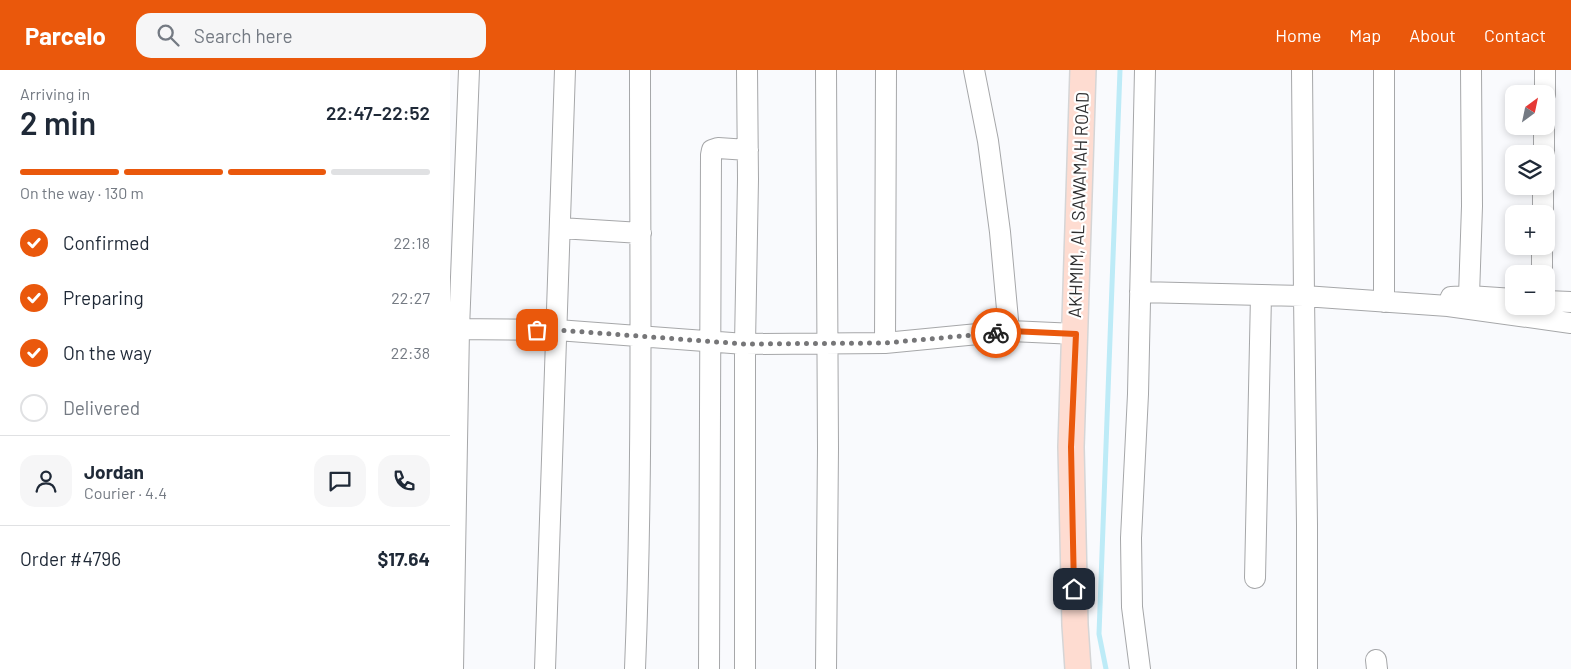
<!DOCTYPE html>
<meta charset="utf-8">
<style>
body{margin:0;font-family:Barlow,sans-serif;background:#f6f6f7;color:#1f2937;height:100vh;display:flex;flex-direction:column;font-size:19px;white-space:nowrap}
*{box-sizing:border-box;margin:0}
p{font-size:16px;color:#747a83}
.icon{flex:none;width:28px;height:28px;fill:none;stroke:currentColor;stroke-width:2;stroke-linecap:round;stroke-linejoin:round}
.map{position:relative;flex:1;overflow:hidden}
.side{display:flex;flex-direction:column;background:#fff;width:450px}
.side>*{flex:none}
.needle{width:32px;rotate:33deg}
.fabs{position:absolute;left:1055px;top:15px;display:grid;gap:10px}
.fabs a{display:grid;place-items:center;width:50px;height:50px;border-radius:10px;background:#fff;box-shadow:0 2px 8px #0003;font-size:25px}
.pin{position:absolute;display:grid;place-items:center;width:42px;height:42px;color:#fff;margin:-21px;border-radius:10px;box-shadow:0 2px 8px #0006}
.courier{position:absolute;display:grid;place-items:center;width:50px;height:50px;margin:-25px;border:4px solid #ea580c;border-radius:50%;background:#fff;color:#222;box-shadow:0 1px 6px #0007}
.head em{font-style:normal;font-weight:600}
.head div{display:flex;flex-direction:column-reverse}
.head{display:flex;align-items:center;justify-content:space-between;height:85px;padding:0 20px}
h1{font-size:32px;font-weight:600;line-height:38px}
.bar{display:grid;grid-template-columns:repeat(4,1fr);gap:8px 5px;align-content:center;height:60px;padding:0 20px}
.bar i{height:6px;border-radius:4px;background:#e0e1e3}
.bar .current{background:#ea580c}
.bar p{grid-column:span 4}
.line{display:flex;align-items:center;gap:12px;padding:0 20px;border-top:1px solid #e0e1e3}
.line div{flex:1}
.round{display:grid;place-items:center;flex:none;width:52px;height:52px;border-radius:15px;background:#f6f6f7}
ol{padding:0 20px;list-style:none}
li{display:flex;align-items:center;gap:15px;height:55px}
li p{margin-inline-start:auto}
li .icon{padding:5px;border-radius:50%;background:#ea580c;color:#fff;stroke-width:4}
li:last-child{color:#747a83}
li i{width:28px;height:28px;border:2px solid #e0e1e3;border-radius:50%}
header{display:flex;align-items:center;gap:30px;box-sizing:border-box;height:70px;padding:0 25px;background:#ea580c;color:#fff}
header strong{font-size:24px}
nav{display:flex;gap:28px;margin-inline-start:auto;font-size:18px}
.search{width:350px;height:45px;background:#f6f6f7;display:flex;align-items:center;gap:12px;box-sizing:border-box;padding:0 18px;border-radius:15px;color:#747a83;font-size:19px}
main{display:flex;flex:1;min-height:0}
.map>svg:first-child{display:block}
</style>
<header>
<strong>Parcelo</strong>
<div class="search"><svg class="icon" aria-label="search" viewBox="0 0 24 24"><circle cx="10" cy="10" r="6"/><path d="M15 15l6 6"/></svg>Search here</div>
<nav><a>Home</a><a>Map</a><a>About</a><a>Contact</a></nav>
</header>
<main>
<section class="side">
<div class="head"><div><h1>2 min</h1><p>Arriving in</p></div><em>22:47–22:52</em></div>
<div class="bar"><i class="current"></i><i class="current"></i><i class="current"></i><i></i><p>On the way · 130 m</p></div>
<ol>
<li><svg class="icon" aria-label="check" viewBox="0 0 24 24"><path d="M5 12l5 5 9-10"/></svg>Confirmed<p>22:18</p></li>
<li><svg class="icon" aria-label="check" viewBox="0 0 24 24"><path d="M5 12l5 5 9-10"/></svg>Preparing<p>22:27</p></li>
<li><svg class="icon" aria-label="check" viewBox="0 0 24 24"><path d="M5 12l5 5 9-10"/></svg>On the way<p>22:38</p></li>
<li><i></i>Delivered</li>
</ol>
<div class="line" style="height:90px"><a class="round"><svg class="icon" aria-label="person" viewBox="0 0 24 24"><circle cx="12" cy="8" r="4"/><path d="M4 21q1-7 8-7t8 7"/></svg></a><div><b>Jordan</b><p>Courier · 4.4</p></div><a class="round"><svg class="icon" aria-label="chat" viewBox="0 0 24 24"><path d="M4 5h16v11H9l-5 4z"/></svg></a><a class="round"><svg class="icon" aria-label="phone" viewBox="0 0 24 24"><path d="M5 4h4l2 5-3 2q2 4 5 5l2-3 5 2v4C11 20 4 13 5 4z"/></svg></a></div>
<div class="line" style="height:65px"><div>Order #4796</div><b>$17.64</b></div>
</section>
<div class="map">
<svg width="1121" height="599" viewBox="0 0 1121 599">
<rect width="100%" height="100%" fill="#f9fafd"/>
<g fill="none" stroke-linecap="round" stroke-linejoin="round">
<path stroke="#bdebf7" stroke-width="5" d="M656,599L649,564L670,0"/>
<g stroke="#a6a7a9" stroke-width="22">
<path id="minor" d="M376,0L378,378L376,599
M524,0L538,71L550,162L559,261
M1095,24V0
M1094,84V56
M1093,144V116
M110,158L191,163
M1092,204V176
M690,222L854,226L852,0
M1019,226L1064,229
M1096,231L1121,232
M934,232V0
M998,234L1001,227L1019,226L1022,136L1021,0
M0,259L107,260L295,274L435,273L559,261L626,264
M435,273L436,0
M805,508L811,225
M926,590L927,599
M3,599L9,259L19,0
M95,599L115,0
M185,599C193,400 190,200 190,0
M259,599L261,85L262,80L268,78L298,80
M295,599V274L298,109L297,0
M690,599L682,537L681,468L688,324L695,0
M857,599V455L854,226L998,236L1121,253"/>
</g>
<g stroke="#d5d5d6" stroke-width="28">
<path id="major" d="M628,599L625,555L621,377L633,0"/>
</g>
<use href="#minor" stroke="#fff" stroke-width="20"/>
<use href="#major" stroke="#fedcd1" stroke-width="25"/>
</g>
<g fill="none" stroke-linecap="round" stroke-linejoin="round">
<path stroke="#767678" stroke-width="5" stroke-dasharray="0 9" d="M87,260H107L295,274L434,273L546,263"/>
<path stroke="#ea580c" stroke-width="6" d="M546,263L559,261L626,264L621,377L624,519"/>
</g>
<g text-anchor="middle" stroke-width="4.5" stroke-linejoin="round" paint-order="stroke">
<g font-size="18" fill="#2f2f30" stroke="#fff">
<text transform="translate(629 135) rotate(-88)" y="6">AKHMIM, AL SAWAMAH ROAD</text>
</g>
</g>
</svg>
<div class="fabs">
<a><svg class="needle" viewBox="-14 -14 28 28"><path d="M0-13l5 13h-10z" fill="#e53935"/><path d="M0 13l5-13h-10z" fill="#747a83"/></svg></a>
<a><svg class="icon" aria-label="layers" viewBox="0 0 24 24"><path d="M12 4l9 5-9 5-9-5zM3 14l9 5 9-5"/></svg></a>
<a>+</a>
<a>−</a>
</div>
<div class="pin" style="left:87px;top:260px;background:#ea580c"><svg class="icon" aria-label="bag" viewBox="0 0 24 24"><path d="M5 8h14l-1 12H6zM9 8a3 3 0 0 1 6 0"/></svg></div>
<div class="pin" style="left:624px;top:519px;background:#1f2937"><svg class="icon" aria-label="home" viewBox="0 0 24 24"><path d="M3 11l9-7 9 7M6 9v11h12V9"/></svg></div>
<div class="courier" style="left:546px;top:263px"><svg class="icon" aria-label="bike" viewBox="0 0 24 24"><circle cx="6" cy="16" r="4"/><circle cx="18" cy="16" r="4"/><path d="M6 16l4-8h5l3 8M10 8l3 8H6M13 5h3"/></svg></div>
</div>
</main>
